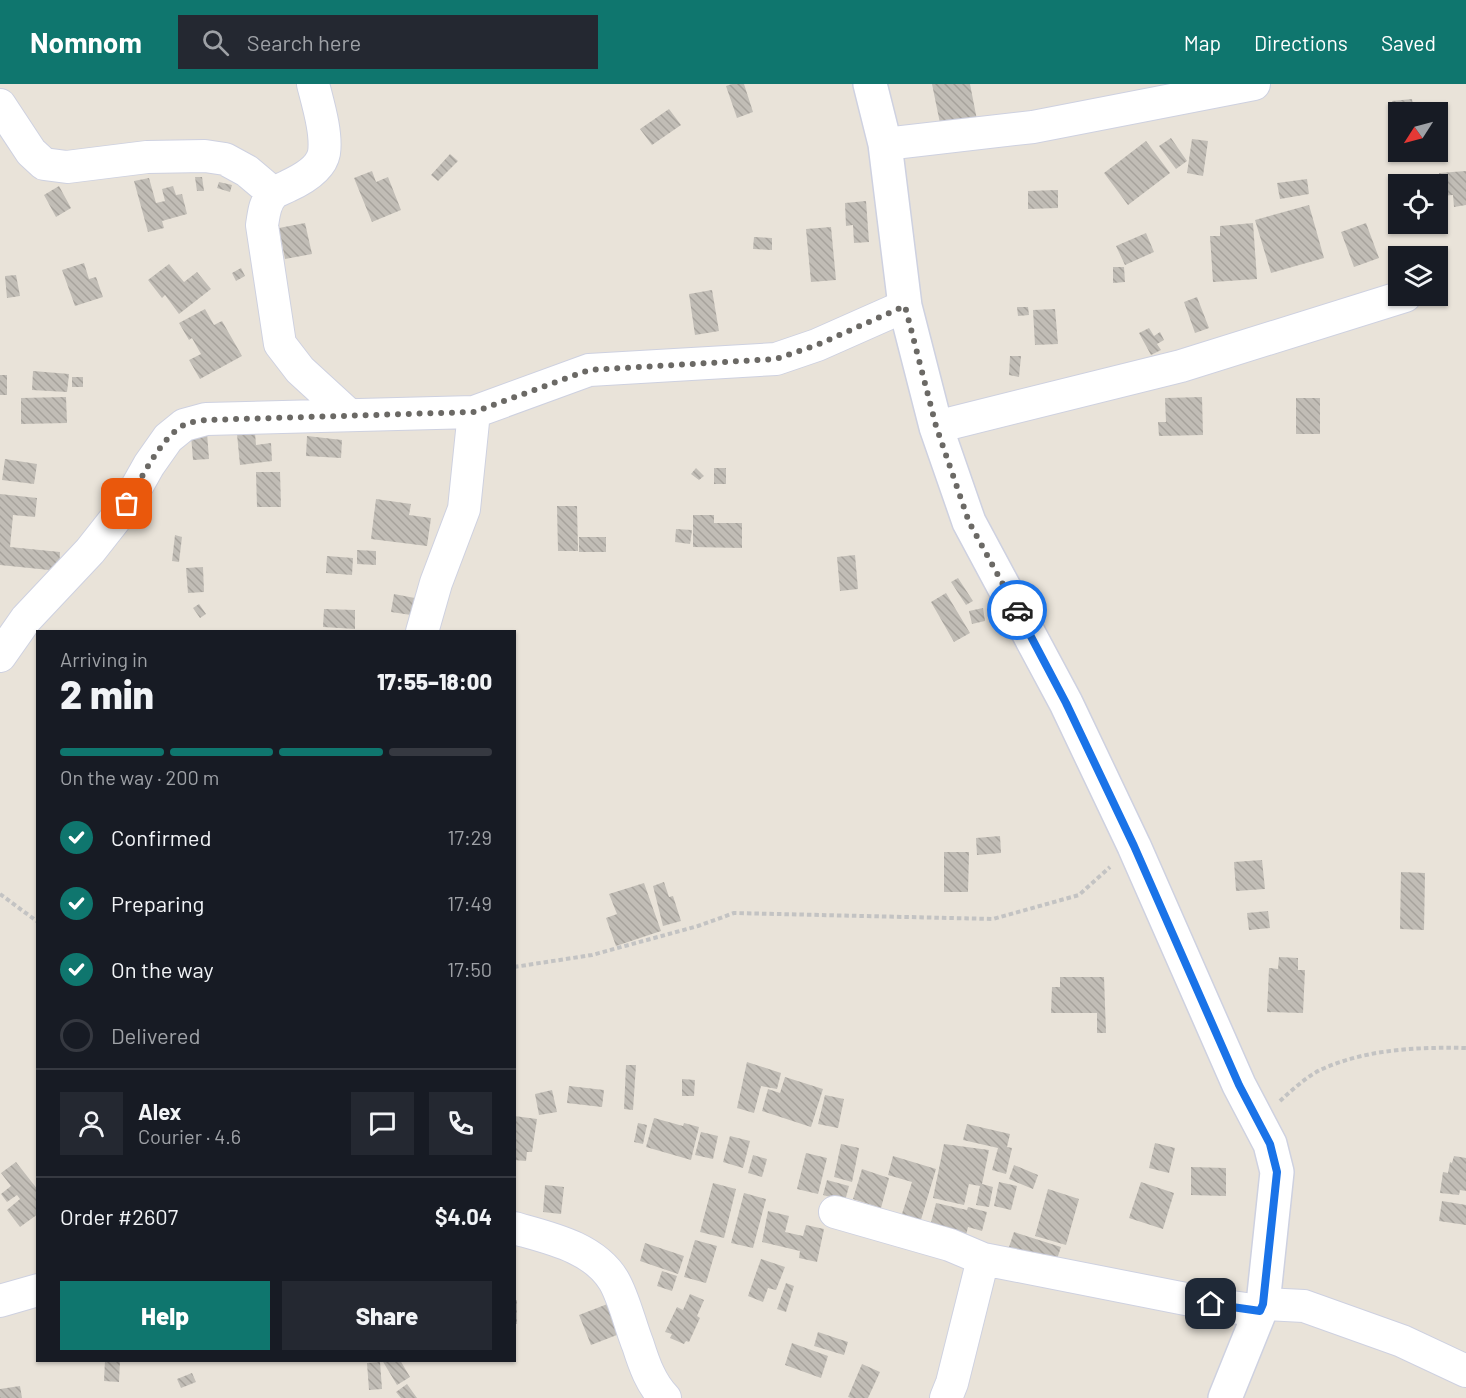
<!DOCTYPE html>
<meta charset="utf-8">
<style>
body{margin:0;font-family:Barlow,sans-serif;background:#242831;color:#f1f3f6;height:100vh;display:flex;flex-direction:column;font-size:22px;white-space:nowrap}
*{box-sizing:border-box;margin:0}
p{font-size:20px;color:#9ea1a6}
.icon{flex:none;width:33px;height:33px;fill:none;stroke:currentColor;stroke-width:2;stroke-linecap:round;stroke-linejoin:round}
.map{position:relative;flex:1;overflow:hidden}
.details{position:absolute;left:36px;top:546px;width:480px;height:732px;display:flex;flex-direction:column;background:#171b24;border-radius:0px;box-shadow:0 2px 4px #0004}
.details>*{flex:none}
.needle{width:39px;rotate:234deg}
.tools{position:absolute;left:1388px;top:18px;display:grid;gap:12px}
.tools a{display:grid;place-items:center;width:60px;height:60px;border-radius:0px;background:#171b24;box-shadow:0 2px 4px #0004;font-size:30px}
.pin{position:absolute;display:grid;place-items:center;width:51px;height:51px;color:#fff;margin:-26px;border-radius:12px;box-shadow:0 3px 9px #0006}
.courier{position:absolute;display:grid;place-items:center;width:60px;height:60px;margin:-30px;border:4px solid #1a73e8;border-radius:50%;background:#fff;color:#222;box-shadow:0 2px 8px #0007}
.overview em{font-style:normal;font-weight:800}
.overview div{display:flex;flex-direction:column-reverse}
.overview{display:flex;align-items:center;justify-content:space-between;height:102px;padding:0 24px}
h1{font-size:39px;font-weight:800;line-height:45px}
.bar{display:grid;grid-template-columns:repeat(4,1fr);gap:9px 6px;align-content:center;height:72px;padding:0 24px}
.bar i{height:8px;border-radius:4px;background:#363941}
.bar .selected{background:#0f766e}
.bar p{grid-column:span 4}
.line{display:flex;align-items:center;gap:15px;padding:0 24px;border-top:2px solid #363941}
.line div{flex:1}
.round{display:grid;place-items:center;flex:none;width:63px;height:63px;border-radius:0px;background:#242831}
ol{padding:0 24px;list-style:none}
li{display:flex;align-items:center;gap:18px;height:66px}
li p{margin-inline-start:auto}
li .icon{padding:6px;border-radius:50%;background:#0f766e;color:#fff;stroke-width:4}
li:last-child{color:#9ea1a6}
li i{width:33px;height:33px;border:3px solid #363941;border-radius:50%}
.primary-button{display:flex;gap:12px;margin-top:auto;padding:12px 24px}
.primary-button a{flex:1;height:69px;border-radius:0px;background:#0f766e;color:#fff;font-size:24px;font-weight:800;line-height:69px;text-align:center}
.primary-button a+a{background:#242831;color:#f1f3f6}
header{display:flex;align-items:center;gap:36px;box-sizing:border-box;height:84px;padding:0 30px;background:#0f766e;color:#fff}
header strong{font-size:28px}
nav{display:flex;gap:33px;margin-inline-start:auto;font-size:21px}
.search{width:420px;height:54px;background:#242831;display:flex;align-items:center;gap:15px;box-sizing:border-box;padding:0 21px;border-radius:0px;color:#9ea1a6;font-size:22px}
.map>svg:first-child{display:block}
</style>
<header>
<strong>Nomnom</strong>
<div class="search"><svg class="icon" aria-label="search" viewBox="0 0 24 24"><circle cx="10" cy="10" r="6"/><path d="M15 15l6 6"/></svg>Search here</div>
<nav><a>Map</a><a>Directions</a><a>Saved</a></nav>
</header>
<div class="map">
<svg width="1466" height="1314" viewBox="0 0 1466 1314">
<defs>
<pattern id="building-back-hatch" width="6" height="6" patternUnits="userSpaceOnUse" patternTransform="scale(1.5)"><rect width="6" height="6" fill="#c1bdb6"/><path d="M-1 5l2 2M0 0l6 6M5-1l2 2" fill="none" stroke="#a6a29c"/></pattern>
</defs>
<rect width="100%" height="100%" fill="#e9e3d9"/>
<path fill="url(#building-back-hatch)" d="M732,0H744L753,28L737,34L726,2Z
M932,0H970L977,36L941,44Z
M1412,15L1414,28H1398V57H1396L1392,17Z
M669,25L681,41L652,61L640,45Z
M1171,54L1187,77L1176,85L1159,62Z
M1192,55L1208,57L1203,92L1187,89Z
M1146,57L1170,89L1128,121L1104,89Z
M450,70L458,77L438,97L431,91Z
M372,87L376,98L388,93L401,126L372,138L354,94Z
M1466,87V121L1454,123L1453,111L1441,112L1439,89Z
M195,93H202L204,107H197Z
M149,94L156,119L165,117L162,105L173,102L176,111L182,110L187,130L162,137L164,144L148,148L134,97Z
M1307,95L1309,110L1280,115L1277,99Z
M219,98L232,101L230,108L217,104Z
M59,102L71,124L56,133L44,111Z
M1058,106V124L1028,125V107Z
M866,117L869,158L854,159L853,141L846,142L845,119Z
M1309,121L1324,174L1271,189L1255,136Z
M305,139L312,170L285,175L279,144Z
M1253,139L1257,195L1213,198L1210,152H1220V142Z
M1366,139L1379,174L1354,183L1341,148Z
M831,143L836,196L811,198L806,145Z
M1146,149L1154,168L1125,181L1116,162Z
M754,153L772,154V166L753,165Z
M84,179L89,195L96,193L103,213L75,222L62,186Z
M169,180L184,198L197,188L211,205L179,230L165,211L162,214L148,196Z
M1113,183H1124L1125,198L1113,199Z
M241,184L245,192L236,197L232,189Z
M16,191L20,212L7,214L5,192Z
M712,206L719,247L695,251L689,210Z
M1197,213L1209,244L1195,249L1184,218Z
M1017,223H1028L1029,231L1018,232Z
M205,225L214,241L222,237L242,272L200,295L189,276L201,270L192,254L189,256L179,239Z
M1055,225L1058,260L1035,261L1033,226Z
M1149,244L1154,252L1160,248L1164,256L1157,260L1161,266L1151,271L1139,249Z
M1010,272H1021L1019,293L1009,291Z
M33,287L69,290L67,308L32,306Z
M0,291H7V311H0Z
M72,293H83V303H72Z
M66,313L67,339L21,340V314Z
M1202,313L1203,351L1159,352L1158,338H1166L1165,314Z
M1296,314H1320V350H1296Z
M207,349L209,375L193,376L191,351Z
M255,349L256,361L271,359L272,377L240,381L237,350Z
M307,352L342,356L341,374L306,372Z
M5,375L37,380L34,400L2,396Z
M696,384L704,392L699,396L691,390Z
M714,384H726V400H714Z
M256,388H280L281,423H257Z
M0,410L37,414L35,433L13,431L10,463L60,468L59,487L0,481Z
M376,415L411,420L409,431L431,434L427,462L371,455Z
M557,422H577L578,467H558Z
M693,431H714V439H742V464L693,463Z
M676,445L692,446L690,460L675,458Z
M175,451L182,453L179,478L172,477Z
M579,453H606V468H579Z
M357,466L376,467V481L357,480Z
M855,471L858,505L840,507L837,473Z
M327,472L353,474L352,491L326,489Z
M203,483L204,508L188,509L186,484Z
M958,494L973,517L966,521L951,498Z
M946,509L970,549L954,558L931,518Z
M394,510L420,515L418,532L391,528Z
M199,520L206,530L200,534L193,524Z
M983,524L985,537L972,540L969,527Z
M324,525L355,526V545L323,543Z
M1000,752L1001,769L977,771L976,754Z
M944,768H969L968,808H944Z
M1262,776L1265,805L1236,807L1234,778Z
M1401,788L1425,789L1424,846L1400,845Z
M664,798L669,813L673,812L681,837L663,842L653,802Z
M644,799L661,847L616,862L606,834L617,830L609,810Z
M1268,827L1270,844L1249,846L1247,829Z
M1279,873L1298,874V886H1305L1303,929L1267,928L1269,884L1278,885Z
M1060,893H1104L1106,949H1097V929H1051L1052,903H1060Z
M747,978L781,989L777,1005L761,1002L754,1029L737,1024Z
M626,981H636L633,1026L624,1025Z
M785,993L823,1005L811,1043L762,1027L768,1005L780,1009Z
M682,995L695,996L694,1012H682Z
M569,1002L604,1006L602,1023L567,1019Z
M552,1006L557,1028L539,1031L535,1010Z
M825,1011L844,1015L838,1044L818,1040Z
M514,1032L537,1035L532,1068H527L526,1077L514,1076Z
M654,1034L683,1042L684,1039L699,1043L691,1076L646,1063Z
M638,1039L647,1041L643,1060L634,1058Z
M967,1040L1010,1050L1007,1063L1012,1064L1006,1090L992,1086L998,1064L963,1056Z
M701,1048L718,1052L713,1075L695,1071Z
M730,1052L750,1057L743,1084L723,1078Z
M1155,1059L1175,1064L1169,1089L1149,1084Z
M841,1060L859,1064L852,1098L834,1093Z
M944,1060L989,1066L982,1100L993,1103L989,1123L976,1121L980,1102L969,1100L964,1121L933,1114Z
M806,1069L827,1074L818,1110L797,1105Z
M753,1071L767,1075L762,1093L748,1089Z
M893,1072L936,1085L920,1139L901,1133L912,1098L888,1091Z
M1454,1072L1466,1074V1107L1460,1106L1459,1111L1440,1109L1443,1088L1448,1089L1450,1078L1452,1079Z
M16,1078L38,1106V1130L20,1143L7,1126L20,1115L17,1111L7,1118L1,1110L11,1102L1,1089Z
M1014,1081L1038,1091L1033,1105L1009,1095Z
M1191,1083L1226,1084V1112L1191,1111Z
M862,1085L889,1094L881,1124L853,1115Z
M827,1096L849,1102L845,1117L823,1111Z
M999,1098L1017,1102L1011,1126L994,1122Z
M1141,1098L1174,1109L1163,1145L1129,1134Z
M713,1099L736,1105L724,1154L700,1148Z
M545,1101L564,1103L561,1130L543,1128Z
M1048,1105L1079,1115L1066,1161L1035,1152Z
M744,1109L766,1115L753,1164L731,1159Z
M1442,1117L1466,1121V1141L1439,1137Z
M936,1119L967,1126L968,1123L987,1128L982,1147L968,1143L966,1151L930,1142Z
M768,1127L789,1132L785,1148L803,1152L806,1141L824,1145L817,1178L799,1174L800,1167L762,1158Z
M1014,1148L1061,1163L1055,1181L1008,1166Z
M695,1156L717,1162L706,1199L684,1193Z
M645,1159L684,1172L678,1190L640,1177Z
M761,1175L785,1183L776,1206L768,1204L763,1218L748,1212Z
M662,1187L677,1192L672,1207L657,1202Z
M786,1199L794,1202L786,1228L777,1225Z
M690,1210L704,1216L697,1232L700,1234L689,1258L686,1257L684,1260L670,1254L672,1250L665,1248L677,1223L683,1226Z
M514,1216H517V1240H514Z
M610,1219L622,1249L591,1261L579,1231Z
M818,1248L848,1258L844,1271L814,1262Z
M792,1259L828,1272L821,1294L785,1281Z
M105,1276H120L119,1298L104,1297Z
M382,1276H400L410,1293L397,1301Z
M380,1278L382,1305L369,1306L367,1279Z
M862,1280L880,1288L868,1314H851L848,1313Z
M192,1289L196,1298L181,1304L177,1295Z
M407,1300L417,1314H401L396,1308Z
M20,1302L22,1314H0V1305Z"/>
<g fill="none" stroke-linecap="round" stroke-linejoin="round">
<g stroke="#ced1e0" stroke-width="34">
<path id="street" d="M313,0C318,20 327,49 324,69C321,85 301,96 288,102C283,105 275,107 272,111C264,120 264,130 262,141L280,260L300,286L348,330
M0,21L31,68L44,80L67,83L147,73L205,72L225,75L247,87L273,109
M885,60L1033,43L1254,0
M936,343L1181,282L1405,212
M422,548L436,499L464,425L474,328
M0,572L26,535L90,467L127,420L149,381L168,354L184,341L206,335L474,328L589,286L776,275L817,261L905,222
M835,1128L950,1161L983,1175L1211,1220L1260,1227
M514,1144C549,1154 594,1163 614,1197C624,1214 630,1241 638,1261C644,1280 651,1300 665,1314
M0,1217L38,1206
M1263,1220L1304,1222L1402,1257L1466,1287
M946,1314L952,1299L983,1175"/>
</g>
<g stroke="#ced1e0" stroke-width="36">
<path id="secondary" d="M870,0L885,60L905,222L936,343L969,438L1066,619L1134,762L1239,1001L1270,1060L1277,1088L1263,1220L1225,1314"/>
</g>
<path stroke="#c3c3c3" stroke-width="4" stroke-dasharray="4.5 3" stroke-linecap="butt" d="M0,810L38,838
M514,883L592,871L698,842L734,829L993,835L1079,811L1110,783
M1280,1017C1292,1006 1305,994 1320,986C1366,965 1417,963 1466,964"/>
<use href="#street" stroke="#fff" stroke-width="32"/>
<use href="#secondary" stroke="#fff" stroke-width="33"/>
</g>
<g fill="none" stroke-linecap="round" stroke-linejoin="round">
<path stroke="#6b6965" stroke-width="6" stroke-dasharray="0 10.8" d="M127,420C140,397 160,354 184,341C190,338 199,337 206,336L474,328L589,286L776,275L817,261L905,222L936,342L969,438L1017,526"/>
<path stroke="#1a73e8" stroke-width="8" d="M1017,526L1066,619L1134,762L1239,1001L1270,1060L1277,1088L1263,1220L1260,1227L1211,1220"/>
</g>
</svg>
<div class="tools">
<a><svg class="needle" viewBox="-14 -14 28 28"><path d="M0-13l5 13h-10z" fill="#e53935"/><path d="M0 13l5-13h-10z" fill="#9ea1a6"/></svg></a>
<a><svg class="icon" aria-label="locate" viewBox="0 0 24 24"><circle cx="12" cy="12" r="6"/><path d="M12 2v4M12 18v4M2 12h4M18 12h4"/></svg></a>
<a><svg class="icon" aria-label="layers" viewBox="0 0 24 24"><path d="M12 4l9 5-9 5-9-5zM3 14l9 5 9-5"/></svg></a>
</div>
<div class="pin" style="left:127px;top:420px;background:#ea580c"><svg class="icon" aria-label="bag" viewBox="0 0 24 24"><path d="M5 8h14l-1 12H6zM9 8a3 3 0 0 1 6 0"/></svg></div>
<div class="pin" style="left:1211px;top:1220px;background:#1f2937"><svg class="icon" aria-label="home" viewBox="0 0 24 24"><path d="M3 11l9-7 9 7M6 9v11h12V9"/></svg></div>
<div class="courier" style="left:1017px;top:526px"><svg class="icon" aria-label="car" viewBox="0 0 24 24"><path d="M5 17H2v-5l4-1 3-4h7l3 4 3 1v5h-3M9 17h6M6 11h13"/><circle cx="7" cy="17" r="2"/><circle cx="17" cy="17" r="2"/></svg></div>
<section class="details">
<div class="overview"><div><h1>2 min</h1><p>Arriving in</p></div><em>17:55–18:00</em></div>
<div class="bar"><i class="selected"></i><i class="selected"></i><i class="selected"></i><i></i><p>On the way · 200 m</p></div>
<ol>
<li><svg class="icon" aria-label="check" viewBox="0 0 24 24"><path d="M5 12l5 5 9-10"/></svg>Confirmed<p>17:29</p></li>
<li><svg class="icon" aria-label="check" viewBox="0 0 24 24"><path d="M5 12l5 5 9-10"/></svg>Preparing<p>17:49</p></li>
<li><svg class="icon" aria-label="check" viewBox="0 0 24 24"><path d="M5 12l5 5 9-10"/></svg>On the way<p>17:50</p></li>
<li><i></i>Delivered</li>
</ol>
<div class="line" style="height:108px"><a class="round"><svg class="icon" aria-label="person" viewBox="0 0 24 24"><circle cx="12" cy="8" r="4"/><path d="M4 21q1-7 8-7t8 7"/></svg></a><div><b>Alex</b><p>Courier · 4.6</p></div><a class="round"><svg class="icon" aria-label="chat" viewBox="0 0 24 24"><path d="M4 5h16v11H9l-5 4z"/></svg></a><a class="round"><svg class="icon" aria-label="phone" viewBox="0 0 24 24"><path d="M5 4h4l2 5-3 2q2 4 5 5l2-3 5 2v4C11 20 4 13 5 4z"/></svg></a></div>
<div class="line" style="height:78px"><div>Order #2607</div><b>$4.04</b></div>
<div class="primary-button"><a>Help</a><a>Share</a></div>
</section>
</div>
